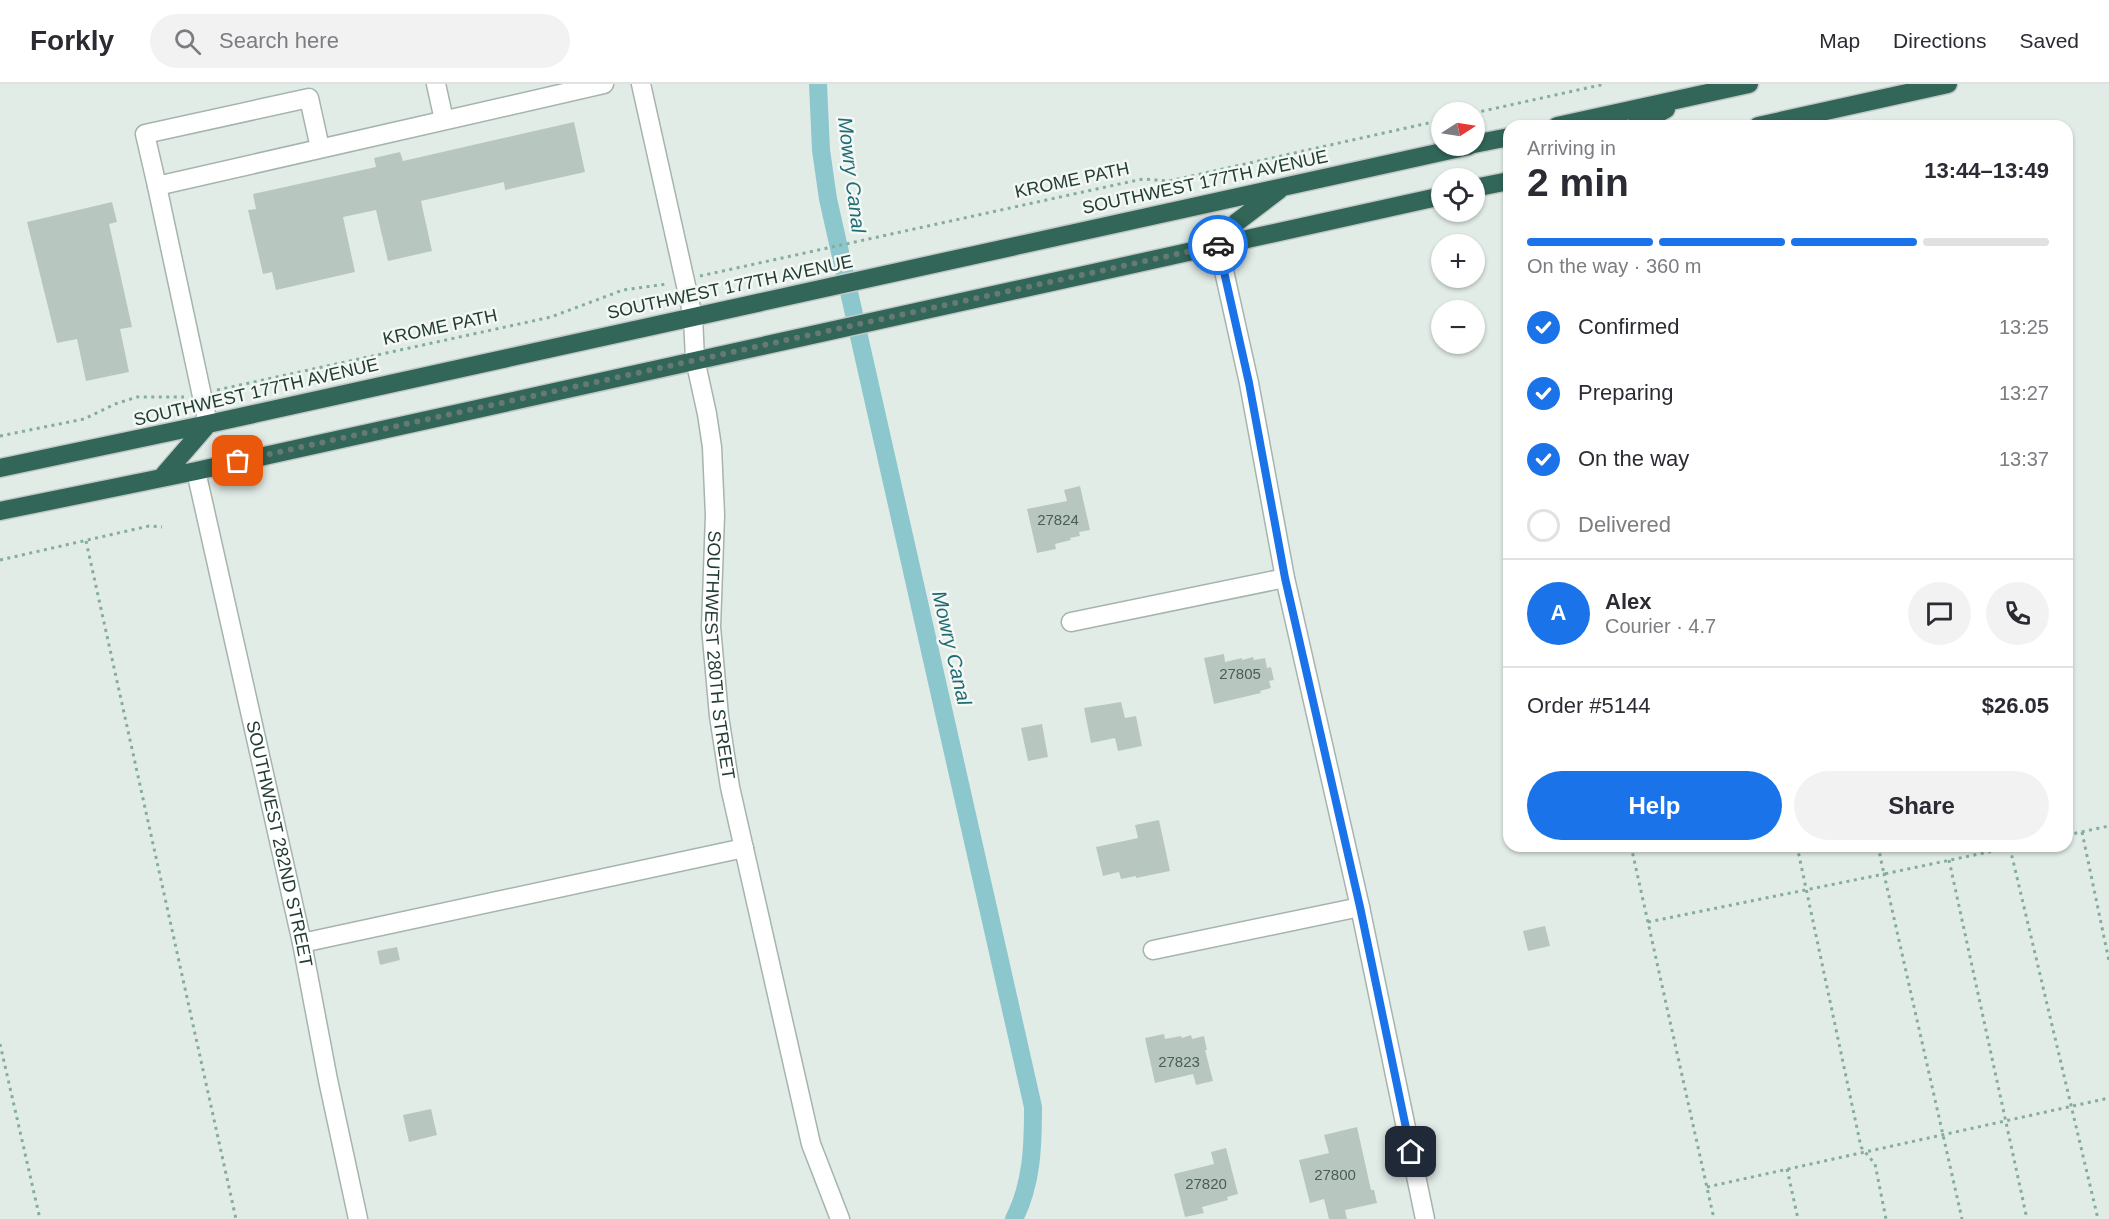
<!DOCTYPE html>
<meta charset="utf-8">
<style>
body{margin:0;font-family:Arial,sans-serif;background:#f2f2f3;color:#2b2b33;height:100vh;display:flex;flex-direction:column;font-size:22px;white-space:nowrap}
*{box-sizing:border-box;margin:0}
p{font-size:20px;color:#7c7c81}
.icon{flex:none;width:33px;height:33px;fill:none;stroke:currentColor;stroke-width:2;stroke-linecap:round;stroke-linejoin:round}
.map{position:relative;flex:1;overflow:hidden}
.details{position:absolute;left:1503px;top:36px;width:570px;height:732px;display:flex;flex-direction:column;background:#fff;border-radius:18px;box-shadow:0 2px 4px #0004}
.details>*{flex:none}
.needle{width:39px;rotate:78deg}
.tools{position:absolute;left:1431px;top:18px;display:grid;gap:12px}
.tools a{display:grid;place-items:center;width:54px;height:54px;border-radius:50%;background:#fff;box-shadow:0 2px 4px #0004;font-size:30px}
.pin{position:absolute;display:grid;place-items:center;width:51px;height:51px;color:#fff;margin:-26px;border-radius:12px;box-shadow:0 3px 9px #0006}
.courier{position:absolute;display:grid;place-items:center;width:60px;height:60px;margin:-30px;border:4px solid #1a73e8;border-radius:50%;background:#fff;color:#222;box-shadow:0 2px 8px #0007}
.overview em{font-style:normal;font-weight:600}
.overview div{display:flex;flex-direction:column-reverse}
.overview{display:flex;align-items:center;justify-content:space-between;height:102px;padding:0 24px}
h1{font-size:39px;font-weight:600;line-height:45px}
.bar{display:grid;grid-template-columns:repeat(4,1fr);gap:9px 6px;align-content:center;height:72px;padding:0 24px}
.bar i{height:8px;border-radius:4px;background:#e1e1e2}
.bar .active{background:#1a73e8}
.bar p{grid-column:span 4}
.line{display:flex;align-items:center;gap:15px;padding:0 24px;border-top:2px solid #e1e1e2}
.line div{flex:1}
.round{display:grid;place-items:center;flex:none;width:63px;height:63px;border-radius:32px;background:#f2f2f3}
ol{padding:0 24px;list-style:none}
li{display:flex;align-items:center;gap:18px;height:66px}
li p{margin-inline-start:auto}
li .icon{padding:6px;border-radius:50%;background:#1a73e8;color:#fff;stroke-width:4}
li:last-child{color:#7c7c81}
li i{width:33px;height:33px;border:3px solid #e1e1e2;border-radius:50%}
.button{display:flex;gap:12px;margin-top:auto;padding:12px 24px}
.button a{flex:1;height:69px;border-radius:36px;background:#1a73e8;color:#fff;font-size:24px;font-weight:600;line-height:69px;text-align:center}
.button a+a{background:#f2f2f3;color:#2b2b33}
header{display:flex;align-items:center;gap:36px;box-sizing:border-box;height:84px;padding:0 30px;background:#fff;border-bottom:2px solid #e1e1e2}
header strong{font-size:28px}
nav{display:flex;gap:33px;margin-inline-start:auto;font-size:21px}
.search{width:420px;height:54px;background:#f2f2f3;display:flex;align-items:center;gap:15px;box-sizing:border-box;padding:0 21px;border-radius:33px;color:#7c7c81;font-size:22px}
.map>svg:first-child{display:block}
</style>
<header>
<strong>Forkly</strong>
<div class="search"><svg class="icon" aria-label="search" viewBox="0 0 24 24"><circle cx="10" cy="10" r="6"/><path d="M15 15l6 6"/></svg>Search here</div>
<nav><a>Map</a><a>Directions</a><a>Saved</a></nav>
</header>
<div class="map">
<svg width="2109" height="1135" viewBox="0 0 2109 1135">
<rect width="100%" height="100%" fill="#e2ece7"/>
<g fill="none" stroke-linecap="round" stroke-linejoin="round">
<path stroke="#8dc7ce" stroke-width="18" d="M818,0L821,66L828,115L1033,1023C1033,1062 1032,1100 1014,1135"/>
</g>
<path fill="#b8c6c0" d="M574,38L585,88L505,106L504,98L421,117L432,167L388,177L376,126L343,133L355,188L276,206L272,188L263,190L248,126L256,125L253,110L376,83L374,74L400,68L403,77Z
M112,118L117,138L109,140L132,243L120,245L129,288L86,297L77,255L57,259L27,138Z
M1080,402L1090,446L1079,448L1080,452L1070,454L1071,456L1055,460L1056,465L1037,469L1027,425L1067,417L1064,406Z
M1224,570L1225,578L1242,574V576L1253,573L1254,576L1265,574L1267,584L1271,583L1274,596L1269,597L1271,604L1260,607L1261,609L1214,620L1204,574Z
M1121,618L1125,634L1136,632L1142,662L1118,667L1115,654L1091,659L1084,624Z
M1042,640L1048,673L1028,677L1021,644Z
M1159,736L1170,787L1136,794V792L1121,795L1119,788L1103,792L1096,763L1138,754L1135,741Z
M1545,842L1550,862L1528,867L1523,847Z
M397,863L400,876L380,881L377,867Z
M1164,950L1165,955L1181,952L1182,954L1191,951L1192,955L1204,952L1207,966H1205L1213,997L1196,1001L1193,990L1155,999L1145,954Z
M431,1025L437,1051L409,1058L403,1031Z
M1357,1043L1371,1106H1374L1377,1119L1345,1126L1347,1135H1329L1324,1115L1310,1119L1299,1076L1329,1069L1324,1051Z
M1226,1064L1238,1110L1227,1113L1228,1116L1202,1123L1204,1129L1185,1133L1174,1090L1214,1080L1211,1068Z"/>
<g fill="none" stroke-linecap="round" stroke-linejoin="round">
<g stroke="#a5b4ae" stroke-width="21">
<g id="minor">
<path d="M436,0L444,36"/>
<path id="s1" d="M641,0L693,233L695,275L707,330L712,363L715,431L711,543L719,632L730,703L811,1060L840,1135"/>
<path d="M320,64L309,14L145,50L157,102L604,0"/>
<path d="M157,102L208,340"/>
<path d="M1218,160L1249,299L1285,494L1360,823L1425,1135"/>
<path id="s2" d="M196,387L302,859L328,996L358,1135"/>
<path d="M1071,538L1285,494"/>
<path d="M302,859L744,764"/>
<path d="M1153,866L1360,823"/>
</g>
</g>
<g stroke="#c1c8c6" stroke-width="21">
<path id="highway" d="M1557,42L1749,0
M1635,42L1666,25
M1758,42L1948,0
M1474,60L1509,53
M1474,104L1509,97
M1218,160L1237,138L1279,106
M0,384L208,340L1469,62
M163,392L208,340
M0,427L196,387L1442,112"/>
</g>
<path stroke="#85ad9e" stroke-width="3" stroke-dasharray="3 4.5" stroke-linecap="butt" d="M1474,29L1605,0
M700,192L1124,99L1143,95L1169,97L1442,36
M217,306L551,233L623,206L667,200
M0,352L84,335L115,320L137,313H184
M86,457L236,1135
M0,476L149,442L162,443
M2082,748L2109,877
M2067,751L2109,742
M1631,762L1714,1135
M1797,762L1861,1063L1875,1080L1886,1135
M1878,762L1884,790L2017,762
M2010,764L2098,1135
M1949,776L2027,1135
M1648,838L1884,790L1962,1135
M0,960L40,1135
M1787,1085L1798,1135
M1707,1103L2109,1014"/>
<use href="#minor" stroke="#fff" stroke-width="18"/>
<use href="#highway" stroke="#316658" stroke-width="18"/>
</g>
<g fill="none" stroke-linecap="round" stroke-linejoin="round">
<path stroke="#667a73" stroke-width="6" stroke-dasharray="0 10.8" d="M238,377L1218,161"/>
<path stroke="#1a73e8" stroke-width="8" d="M1218,161L1249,299L1285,494L1360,823L1411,1068"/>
</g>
<g text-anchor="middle" stroke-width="5" stroke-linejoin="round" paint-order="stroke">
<g font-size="15" fill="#485e57">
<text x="1058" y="441">27824</text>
<text x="1240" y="595">27805</text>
<text x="1179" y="983">27823</text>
<text x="1335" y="1096">27800</text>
<text x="1206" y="1105">27820</text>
</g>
<g font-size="18" fill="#233c34" stroke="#f3f8f5">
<text transform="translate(1072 96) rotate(-12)" y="6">KROME PATH</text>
<text transform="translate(1205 98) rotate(-12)" y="6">SOUTHWEST 177TH AVENUE</text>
<text transform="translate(730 203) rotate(-12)" y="6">SOUTHWEST 177TH AVENUE</text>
<text transform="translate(440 243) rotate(-12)" y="6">KROME PATH</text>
<text transform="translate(256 308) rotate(-13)" y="6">SOUTHWEST 177TH AVENUE</text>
<text dy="6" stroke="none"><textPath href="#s1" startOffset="579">SOUTHWEST 280TH STREET</textPath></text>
<text dy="6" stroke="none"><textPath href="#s2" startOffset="382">SOUTHWEST 282ND STREET</textPath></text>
</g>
<g font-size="20" font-style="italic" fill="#216b74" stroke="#f3f8f5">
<text transform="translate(852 91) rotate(83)" y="7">Mowry Canal</text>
<text transform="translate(952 564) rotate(77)" y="7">Mowry Canal</text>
</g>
</g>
</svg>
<div class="tools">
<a><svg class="needle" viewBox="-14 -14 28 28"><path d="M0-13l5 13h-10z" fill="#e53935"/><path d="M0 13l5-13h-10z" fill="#7c7c81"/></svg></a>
<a><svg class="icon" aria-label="locate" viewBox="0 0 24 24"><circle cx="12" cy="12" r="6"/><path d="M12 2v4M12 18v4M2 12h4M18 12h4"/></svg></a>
<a>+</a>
<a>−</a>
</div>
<div class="pin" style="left:238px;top:377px;background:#ea580c"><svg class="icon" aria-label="bag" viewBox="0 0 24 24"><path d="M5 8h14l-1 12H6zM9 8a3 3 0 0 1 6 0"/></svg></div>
<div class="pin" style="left:1411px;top:1068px;background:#1f2937"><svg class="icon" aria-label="home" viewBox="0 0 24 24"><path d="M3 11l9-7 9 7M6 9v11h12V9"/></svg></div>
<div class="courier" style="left:1218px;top:161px"><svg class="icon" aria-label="car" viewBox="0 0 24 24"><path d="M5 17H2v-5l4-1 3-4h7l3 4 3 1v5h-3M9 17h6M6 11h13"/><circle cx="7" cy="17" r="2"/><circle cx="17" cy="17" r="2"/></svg></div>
<section class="details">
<div class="overview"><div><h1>2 min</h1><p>Arriving in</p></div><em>13:44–13:49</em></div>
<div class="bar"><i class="active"></i><i class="active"></i><i class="active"></i><i></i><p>On the way · 360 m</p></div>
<ol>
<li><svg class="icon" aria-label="check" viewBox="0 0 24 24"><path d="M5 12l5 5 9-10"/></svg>Confirmed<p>13:25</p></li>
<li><svg class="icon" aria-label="check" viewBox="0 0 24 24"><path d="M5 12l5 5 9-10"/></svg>Preparing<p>13:27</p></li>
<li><svg class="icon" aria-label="check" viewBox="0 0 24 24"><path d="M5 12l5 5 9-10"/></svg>On the way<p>13:37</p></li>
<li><i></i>Delivered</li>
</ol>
<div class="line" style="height:108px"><b class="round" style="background:#1a73e8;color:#fff">A</b><div><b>Alex</b><p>Courier · 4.7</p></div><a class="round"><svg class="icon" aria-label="chat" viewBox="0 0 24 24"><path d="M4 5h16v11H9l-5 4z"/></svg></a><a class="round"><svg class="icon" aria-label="phone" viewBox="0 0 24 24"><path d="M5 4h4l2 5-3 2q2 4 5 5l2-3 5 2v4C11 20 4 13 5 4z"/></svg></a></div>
<div class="line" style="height:78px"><div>Order #5144</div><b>$26.05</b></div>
<div class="button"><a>Help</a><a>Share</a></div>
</section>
</div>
